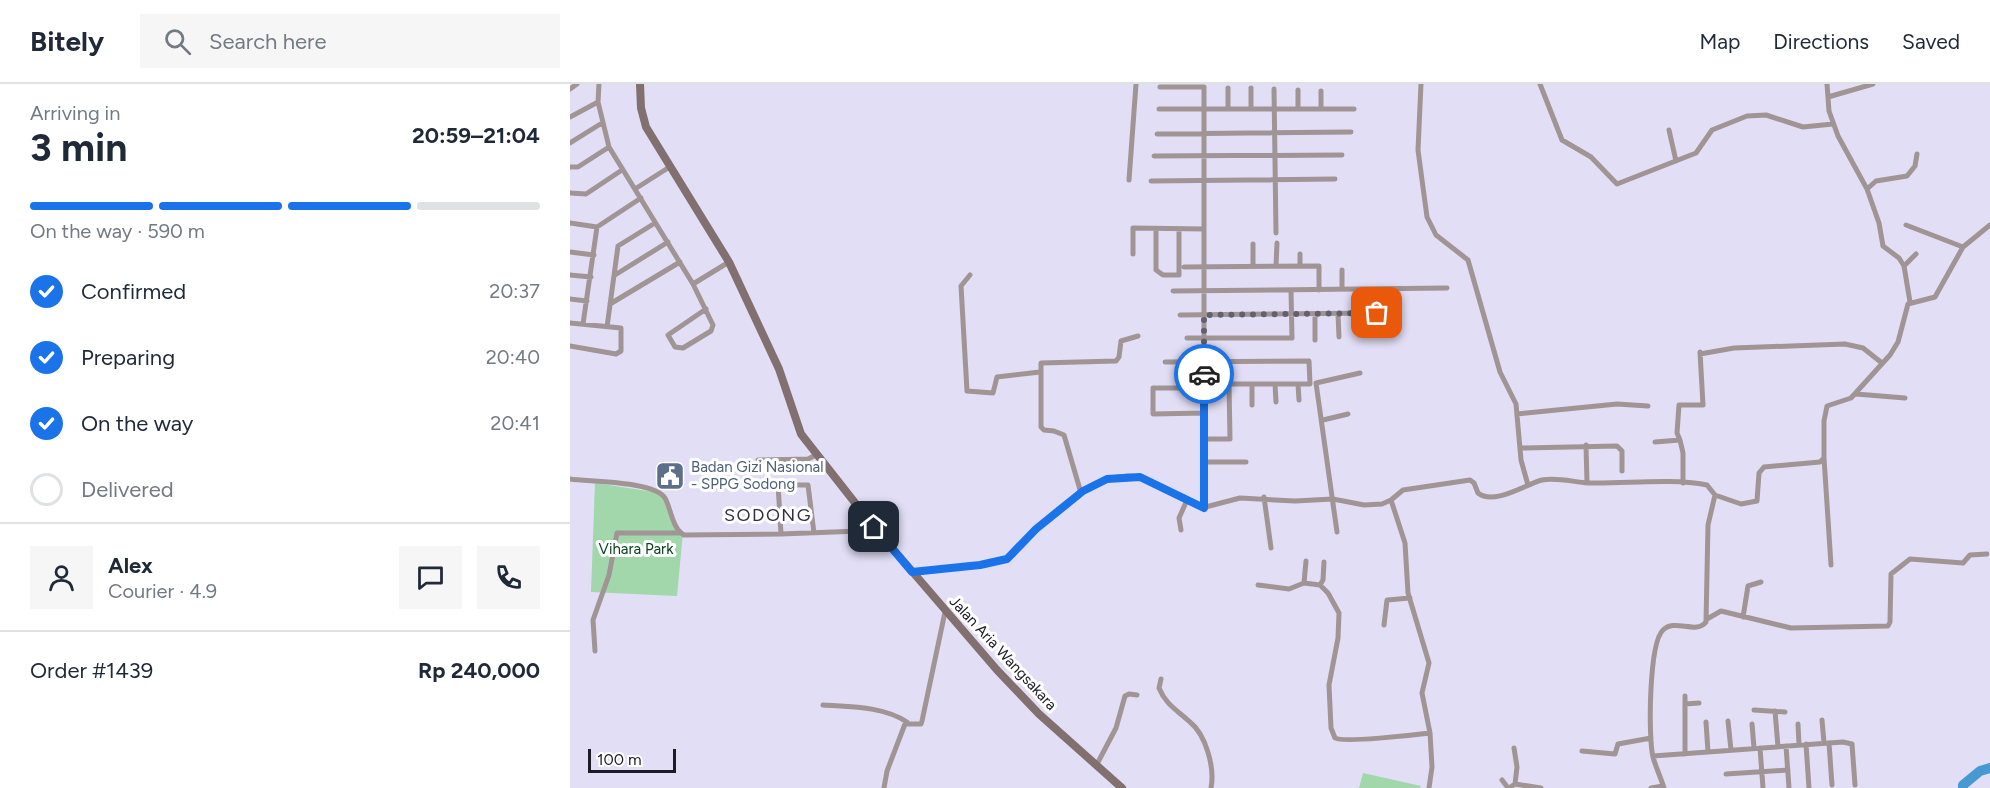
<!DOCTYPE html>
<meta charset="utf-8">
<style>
body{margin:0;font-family:Figtree,sans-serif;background:#f6f6f7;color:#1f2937;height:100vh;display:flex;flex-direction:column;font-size:22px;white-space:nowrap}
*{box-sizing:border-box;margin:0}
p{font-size:20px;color:#747a83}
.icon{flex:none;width:33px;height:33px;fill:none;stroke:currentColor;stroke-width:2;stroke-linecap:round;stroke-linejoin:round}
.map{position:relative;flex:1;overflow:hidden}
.details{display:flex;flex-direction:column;background:#fff;width:570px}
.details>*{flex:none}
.scale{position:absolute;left:18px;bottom:15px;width:88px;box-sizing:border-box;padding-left:6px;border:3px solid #1d1b24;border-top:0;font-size:16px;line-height:21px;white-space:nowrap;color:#1d1b24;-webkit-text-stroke:4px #fff;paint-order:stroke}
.pin{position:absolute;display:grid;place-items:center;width:51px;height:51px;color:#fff;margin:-26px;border-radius:12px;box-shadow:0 3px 9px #0006}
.courier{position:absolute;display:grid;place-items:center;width:60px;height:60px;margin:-30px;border:4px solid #1a73e8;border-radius:50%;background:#fff;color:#222;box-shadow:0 2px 8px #0007}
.headline em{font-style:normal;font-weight:700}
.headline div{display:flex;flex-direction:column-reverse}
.headline{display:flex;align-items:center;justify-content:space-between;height:102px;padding:0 30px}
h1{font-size:39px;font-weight:700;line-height:45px}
.bar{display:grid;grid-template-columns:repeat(4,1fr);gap:9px 6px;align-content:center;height:72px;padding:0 30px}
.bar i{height:8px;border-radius:4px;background:#e0e1e3}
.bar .current{background:#1a73e8}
.bar p{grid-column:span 4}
.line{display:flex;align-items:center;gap:15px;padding:0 30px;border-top:2px solid #e0e1e3}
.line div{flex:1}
.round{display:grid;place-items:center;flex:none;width:63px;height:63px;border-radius:0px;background:#f6f6f7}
ol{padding:0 30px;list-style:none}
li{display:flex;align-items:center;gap:18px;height:66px}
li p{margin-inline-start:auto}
li .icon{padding:6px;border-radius:50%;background:#1a73e8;color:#fff;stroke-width:4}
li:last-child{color:#747a83}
li i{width:33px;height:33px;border:3px solid #e0e1e3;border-radius:50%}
header{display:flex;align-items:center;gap:36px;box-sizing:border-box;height:84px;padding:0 30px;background:#fff;border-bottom:2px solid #e0e1e3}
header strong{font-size:28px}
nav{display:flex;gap:33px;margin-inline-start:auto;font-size:21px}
.search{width:420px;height:54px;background:#f6f6f7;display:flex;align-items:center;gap:15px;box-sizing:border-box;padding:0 21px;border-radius:0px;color:#747a83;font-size:22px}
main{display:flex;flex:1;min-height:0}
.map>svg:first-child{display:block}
</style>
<header>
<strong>Bitely</strong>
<div class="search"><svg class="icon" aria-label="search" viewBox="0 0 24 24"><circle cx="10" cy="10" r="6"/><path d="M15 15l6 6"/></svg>Search here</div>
<nav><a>Map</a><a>Directions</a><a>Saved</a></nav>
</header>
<main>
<section class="details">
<div class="headline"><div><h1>3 min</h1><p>Arriving in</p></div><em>20:59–21:04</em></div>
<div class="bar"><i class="current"></i><i class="current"></i><i class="current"></i><i></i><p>On the way · 590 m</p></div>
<ol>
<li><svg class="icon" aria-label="check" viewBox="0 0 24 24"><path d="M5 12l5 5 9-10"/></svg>Confirmed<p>20:37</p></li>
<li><svg class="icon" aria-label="check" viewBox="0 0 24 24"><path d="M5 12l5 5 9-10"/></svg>Preparing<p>20:40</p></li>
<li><svg class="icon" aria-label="check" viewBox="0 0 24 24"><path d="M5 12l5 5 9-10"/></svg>On the way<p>20:41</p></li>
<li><i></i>Delivered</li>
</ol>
<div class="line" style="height:108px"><a class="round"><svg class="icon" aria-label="person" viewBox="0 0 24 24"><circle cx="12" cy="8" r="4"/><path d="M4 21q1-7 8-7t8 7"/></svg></a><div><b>Alex</b><p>Courier · 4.9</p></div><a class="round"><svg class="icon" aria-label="chat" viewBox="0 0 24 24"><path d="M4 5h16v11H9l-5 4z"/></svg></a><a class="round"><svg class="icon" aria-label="phone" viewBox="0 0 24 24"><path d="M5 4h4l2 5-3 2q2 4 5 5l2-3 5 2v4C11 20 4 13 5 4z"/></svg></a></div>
<div class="line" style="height:78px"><div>Order #1439</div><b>Rp 240,000</b></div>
</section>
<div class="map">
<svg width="1420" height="704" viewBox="0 0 1420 704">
<rect width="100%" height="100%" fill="#e1def6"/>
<path fill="#a1d7aa" d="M25,399L91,409L102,440L113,448L107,512L21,508Z
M793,689L851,702L850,704H789Z"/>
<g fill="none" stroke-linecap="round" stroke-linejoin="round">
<path stroke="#479ad1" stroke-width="10" d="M1393,704V701L1410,687L1420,684"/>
<path stroke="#a19494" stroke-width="5" d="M29,0L28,18L39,63L123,200L143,241L141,247L113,264L105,263L98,251L136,225
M851,0L848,66L857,133L866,151L898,176L930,288L946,320L951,376L958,401
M970,0L992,56L1021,73L1047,100L1126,69L1142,46L1177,32L1196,31L1233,43L1263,40
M1257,0L1259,27L1268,52L1297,105L1309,139L1313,162L1329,174L1334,182
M590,3H634V424
M658,4V25
M681,4V25
M0,5L7,0
M704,5L706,149
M728,6V25
M751,7V25
M1258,13L1303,0
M589,25H784
M0,33L28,18
M1099,46L1106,77
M587,50L781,48
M0,59L32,39
M584,72L772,71
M0,83H8L39,63
M559,96L566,0
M581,97L765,95
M65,105L101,82
M1297,105L1306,97L1337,92L1345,82L1347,70
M0,109L16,110L52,86
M0,139L27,143L71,114
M1336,141L1393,163
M586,145V186L593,191H609V145
M0,168L24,171
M563,170V144L634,145
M683,182V160
M706,182L707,159
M730,182V170
M614,183L749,182V206
M772,186V205
M0,191L21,193
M45,191L98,158
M400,191L391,202L397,307L423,309L427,293L470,288
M123,200L159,178
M603,207L877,204
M0,215L17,217
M1340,218L1334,182L1346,170
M40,220L110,178
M768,230L769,253
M610,231L806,229V205
M0,239L51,244V267L46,270L0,262
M13,240L27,143
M37,243L48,162L85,139
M617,254H722L721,206
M745,256V230
M1130,270L1164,264L1275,260L1293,264L1312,279
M595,278L739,277L740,300H634
M682,300V321
M705,300L706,318
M728,300L729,316
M1286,310L1335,314
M634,329L583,330V304H634
M947,330L1047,320L1078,322
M753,336L778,330
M634,355H660L659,300
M1110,356L1113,369V399
M1085,358L1110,356L1107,349L1109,321H1133L1130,268
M1016,361L1017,399
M950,364L1047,362L1052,367V387
M1254,374L1261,481
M188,376L238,375L246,371
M634,378H676
M0,395C20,398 84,397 95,414C101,425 102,444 114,451L211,450L290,447L304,443
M208,400L211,450
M184,401H238L244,449
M511,409C527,396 553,388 573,394L632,424L670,414L725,417L763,415L794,421L812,420L821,416L833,406L900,396L904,399L908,409C924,422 956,400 972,396C987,393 1003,398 1018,399C1057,400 1099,394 1137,401L1145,411
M694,413L701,464
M821,416L835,459L838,509L859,579L852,609L860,649L862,683L859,704
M611,446L609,434L617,416
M767,448L746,299L790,289
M342,488L410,481L437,475L466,445L511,409L494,351L484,347L474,346L471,343V279L546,277L549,273L551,257L568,252
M734,499L736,477
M688,501L719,505L734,499L750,501L758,509L769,529L768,554L759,601L761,644L765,654C773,659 844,651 860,649
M750,501L753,496L754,478
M1173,533L1178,502L1191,498
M1137,535L1151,527L1221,544L1318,542L1320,538L1321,490L1340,475L1393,479L1400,471L1417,470
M814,541L817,516L840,514
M25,567L23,536L39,491L47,449H110
M591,595L589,604C596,621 607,626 620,638C636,651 645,684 641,704
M1115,612V670
M1115,620L1129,619
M253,621C280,623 313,622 337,638
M1184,626L1215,628
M1205,627L1208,663
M1252,636L1254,659
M1158,637L1161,666
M1136,638L1138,668
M1182,640L1184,664
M1228,640L1229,661
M1259,659L1262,701
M1236,660L1239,704
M1216,662L1219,704
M944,664L947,683L945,700
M1190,664L1193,704
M1012,667L1045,670L1048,660L1081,654
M1083,672L1273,658L1282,660L1285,701
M526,682L546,644L555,612L559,610L567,611
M1156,690L1218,686
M932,696L938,704
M314,704L317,687L335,640H351L352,637L375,528
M939,704L945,700L971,704
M1081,704L1093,702
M1094,704C1091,694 1086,684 1083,673C1078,653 1079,559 1093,546C1105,534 1126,551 1136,538L1138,441L1145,411L1171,420L1187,417L1189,389L1194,383L1250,378L1254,374V337L1257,322L1281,314L1320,271L1328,258L1338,220L1365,213L1393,163L1420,141"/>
<path stroke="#826f70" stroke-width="8" d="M70,0L71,24L76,43L159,178L209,285L231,350L304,443L427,586L469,630L552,704"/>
</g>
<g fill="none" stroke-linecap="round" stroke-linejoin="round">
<path stroke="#625f6e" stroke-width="6" stroke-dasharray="0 10.8" d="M634,290V231L807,229"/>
<path stroke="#1a73e8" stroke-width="8" d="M304,443L342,488L410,481L437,475L466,445L513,407L537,395L570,393L634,424V290"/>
</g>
<defs>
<g id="civic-square" transform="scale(1.5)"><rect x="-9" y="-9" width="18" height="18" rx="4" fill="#5c6f8a" stroke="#fff"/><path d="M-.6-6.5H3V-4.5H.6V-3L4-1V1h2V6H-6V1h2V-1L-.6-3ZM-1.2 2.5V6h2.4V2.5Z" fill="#fff"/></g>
</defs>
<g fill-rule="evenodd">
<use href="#civic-square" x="100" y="392"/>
</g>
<g text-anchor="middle" stroke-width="6" stroke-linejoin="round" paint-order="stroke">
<g font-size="15" fill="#4e5e75" stroke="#fff" text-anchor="start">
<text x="121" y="388">Badan Gizi Nasional<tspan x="121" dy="17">- SPPG Sodong</tspan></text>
</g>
<g font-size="15" fill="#09421b" stroke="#fff">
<text x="66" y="470">Vihara Park</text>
</g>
<g font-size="15" fill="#1d1b24" stroke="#fff">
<text transform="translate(433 569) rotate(47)" y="5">Jalan Aria Wangsakara</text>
</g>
<g font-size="18" letter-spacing="1.5" fill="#322f42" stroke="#fff">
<text x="198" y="437">SODONG</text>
</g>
</g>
</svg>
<div class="scale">100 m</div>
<div class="pin" style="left:807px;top:229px;background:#ea580c"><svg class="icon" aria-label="bag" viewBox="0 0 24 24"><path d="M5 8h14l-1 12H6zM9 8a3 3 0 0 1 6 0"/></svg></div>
<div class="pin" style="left:304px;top:443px;background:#1f2937"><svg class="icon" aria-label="home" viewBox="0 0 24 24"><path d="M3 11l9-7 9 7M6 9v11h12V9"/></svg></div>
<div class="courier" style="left:634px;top:290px"><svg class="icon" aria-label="car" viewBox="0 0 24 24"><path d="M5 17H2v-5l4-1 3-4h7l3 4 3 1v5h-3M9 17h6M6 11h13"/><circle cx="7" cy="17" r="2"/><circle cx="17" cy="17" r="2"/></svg></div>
</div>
</main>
